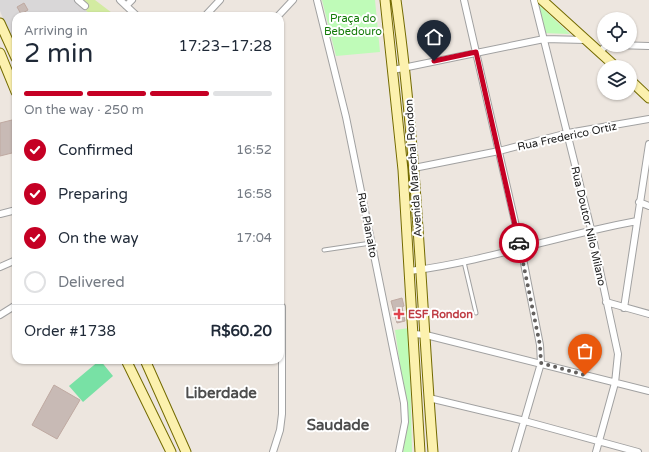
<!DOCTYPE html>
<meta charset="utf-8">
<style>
body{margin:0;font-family:"Varela Round",sans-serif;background:#f6f6f7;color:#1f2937;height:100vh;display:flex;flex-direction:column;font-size:15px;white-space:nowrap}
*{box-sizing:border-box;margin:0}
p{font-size:13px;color:#747a83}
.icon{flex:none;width:22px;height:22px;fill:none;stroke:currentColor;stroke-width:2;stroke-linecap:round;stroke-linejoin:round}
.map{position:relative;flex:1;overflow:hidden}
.drawer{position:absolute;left:12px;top:12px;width:272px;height:352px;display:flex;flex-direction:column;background:#fff;border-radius:12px;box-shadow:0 1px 3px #0004}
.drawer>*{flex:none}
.fabs{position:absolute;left:597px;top:12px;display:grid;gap:8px}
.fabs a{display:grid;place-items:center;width:40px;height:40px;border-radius:50%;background:#fff;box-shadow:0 1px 3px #0004;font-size:20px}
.pin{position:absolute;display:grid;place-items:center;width:34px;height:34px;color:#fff;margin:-41px -17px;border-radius:50% 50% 50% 0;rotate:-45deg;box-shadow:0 0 4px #0007}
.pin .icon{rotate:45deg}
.courier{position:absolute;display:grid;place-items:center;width:40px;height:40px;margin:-20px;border:3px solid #c50024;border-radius:50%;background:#fff;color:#222;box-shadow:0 1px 5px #0007}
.summary em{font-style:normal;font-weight:600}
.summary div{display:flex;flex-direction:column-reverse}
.summary{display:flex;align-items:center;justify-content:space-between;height:68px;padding:0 12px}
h1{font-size:26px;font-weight:600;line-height:30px}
.bar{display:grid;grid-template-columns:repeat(4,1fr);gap:6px 4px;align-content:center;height:48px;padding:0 12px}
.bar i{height:5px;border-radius:3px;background:#e0e1e3}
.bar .active{background:#c50024}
.bar p{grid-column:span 4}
.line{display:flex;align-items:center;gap:10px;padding:0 12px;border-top:1px solid #e0e1e3}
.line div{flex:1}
ol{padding:0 12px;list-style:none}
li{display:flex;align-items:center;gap:12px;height:44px}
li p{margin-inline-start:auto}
li .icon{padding:4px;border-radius:50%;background:#c50024;color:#fff;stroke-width:4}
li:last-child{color:#747a83}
li i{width:22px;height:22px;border:2px solid #e0e1e3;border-radius:50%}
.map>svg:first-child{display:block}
</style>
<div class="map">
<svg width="649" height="452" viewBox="0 0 649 452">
<rect width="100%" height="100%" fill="#ede6df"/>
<path fill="#d9d7d8" d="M0,0H74L90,14L87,16H16V49L0,11Z"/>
<path fill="#d3eba1" d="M74,0H95L116,16H87L90,14Z"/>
<path fill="#bffbb8" d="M322,0H375L380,52L336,56Z
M536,2L570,34L543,33Z
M409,328L412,452H403L408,421L395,330Z"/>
<path fill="#78e1a5" d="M100,360L113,376L83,402L69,386Z"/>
<path fill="#c8bab5" stroke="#bfa9a1" d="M24,3L28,10L21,14L17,7Z
M16,119V152L0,156V123Z
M402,298L404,306L402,307L405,321L397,323L391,301Z
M54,385L80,400L57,439L32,425Z"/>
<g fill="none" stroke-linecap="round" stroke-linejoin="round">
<g stroke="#a1a1a1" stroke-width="5">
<path id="lane" d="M324,250L371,243
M464,262L476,313"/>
</g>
<g stroke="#a1a1a1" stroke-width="8">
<path id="street" d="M78,0L85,6
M120,0L137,16
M317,0L346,117L404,403L405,422L399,452
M464,0L521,248L540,345L541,363L515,452
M534,0L591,229L618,354L615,383L596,452
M126,6L132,0
M205,16L220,0
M278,16L293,0
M615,45L649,46
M599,52L607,45
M393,70L544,39L586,40
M414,168L499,151L568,133L649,119
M639,202L649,206
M0,214L16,210
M0,267L16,260
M410,271C487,261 560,235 637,221
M606,302L649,314
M624,308L649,144
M0,315L16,305
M414,334L426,335L649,391
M429,398L521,420L638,452
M273,452L280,430L282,414V307"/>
</g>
<g stroke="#736a00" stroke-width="11">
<path id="secondary" d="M385,0L403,170L420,452
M396,0C417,150 421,301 433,452
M542,0L616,67
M0,23L16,58
M0,53L16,92
M630,80L649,98
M126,360L171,452
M145,360L186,452"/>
</g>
<use href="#lane" stroke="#fff" stroke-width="3"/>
<use href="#street" stroke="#fff" stroke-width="6"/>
<use href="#secondary" stroke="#fcf1ae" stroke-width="9"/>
</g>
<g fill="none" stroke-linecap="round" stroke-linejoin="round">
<path stroke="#64615f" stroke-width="4" stroke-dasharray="0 7.2" d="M519,243L540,345L541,363L585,375"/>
<path stroke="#c50024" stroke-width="5" d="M434,61L476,52L519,243"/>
</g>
<path fill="#e0444e" stroke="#fff" stroke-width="1.5" d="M397 308h4v4h4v4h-4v4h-4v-4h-4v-4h4z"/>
<g text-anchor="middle" stroke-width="4" stroke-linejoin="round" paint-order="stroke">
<g font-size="11" fill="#127a07" stroke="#fff">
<text x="353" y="22">Praça do<tspan x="353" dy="13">Bebedouro</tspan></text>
</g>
<g font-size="11" fill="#1a1a1a" stroke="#fff">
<text transform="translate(567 136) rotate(-12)" y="4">Rua Frederico Ortiz</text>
<text transform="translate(413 168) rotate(-94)" y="4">Avenida Marechal Rondon</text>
<text transform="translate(368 225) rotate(79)" y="4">Rua Planalto</text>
<text transform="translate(589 226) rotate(77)" y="4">Rua Doutor Nilo Milano</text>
</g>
<g font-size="11" font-weight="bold" fill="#be3a42" stroke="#fff" text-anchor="start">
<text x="408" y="318">ESF Rondon</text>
</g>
<g font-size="15" font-weight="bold" fill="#4d4d4d" stroke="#fff">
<text x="221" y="398">Liberdade</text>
<text x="338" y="430">Saudade</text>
</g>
</g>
</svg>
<div class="fabs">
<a><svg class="icon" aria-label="locate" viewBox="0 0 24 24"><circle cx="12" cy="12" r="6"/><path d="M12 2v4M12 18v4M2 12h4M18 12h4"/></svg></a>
<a><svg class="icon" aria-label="layers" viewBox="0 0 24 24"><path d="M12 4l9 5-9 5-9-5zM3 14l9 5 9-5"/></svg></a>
</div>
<div class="pin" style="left:585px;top:375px;background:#ea580c"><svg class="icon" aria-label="bag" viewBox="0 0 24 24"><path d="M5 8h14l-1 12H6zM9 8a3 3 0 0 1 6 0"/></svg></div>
<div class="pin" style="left:434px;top:61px;background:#1f2937"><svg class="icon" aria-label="home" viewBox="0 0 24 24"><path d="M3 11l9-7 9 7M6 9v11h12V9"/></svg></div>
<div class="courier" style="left:519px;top:243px"><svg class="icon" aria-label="car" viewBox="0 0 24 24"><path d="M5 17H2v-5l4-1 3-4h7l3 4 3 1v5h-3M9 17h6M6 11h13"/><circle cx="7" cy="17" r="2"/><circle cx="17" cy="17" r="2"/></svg></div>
<section class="drawer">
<div class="summary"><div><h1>2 min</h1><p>Arriving in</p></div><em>17:23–17:28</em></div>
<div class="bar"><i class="active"></i><i class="active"></i><i class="active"></i><i></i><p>On the way · 250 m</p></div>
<ol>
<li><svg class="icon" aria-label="check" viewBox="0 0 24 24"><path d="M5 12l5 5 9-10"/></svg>Confirmed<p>16:52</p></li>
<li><svg class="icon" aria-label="check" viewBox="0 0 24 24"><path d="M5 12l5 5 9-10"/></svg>Preparing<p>16:58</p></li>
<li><svg class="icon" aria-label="check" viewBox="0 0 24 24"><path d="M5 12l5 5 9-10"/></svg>On the way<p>17:04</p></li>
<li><i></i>Delivered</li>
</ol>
<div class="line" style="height:52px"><div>Order #1738</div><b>R$60.20</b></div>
</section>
</div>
